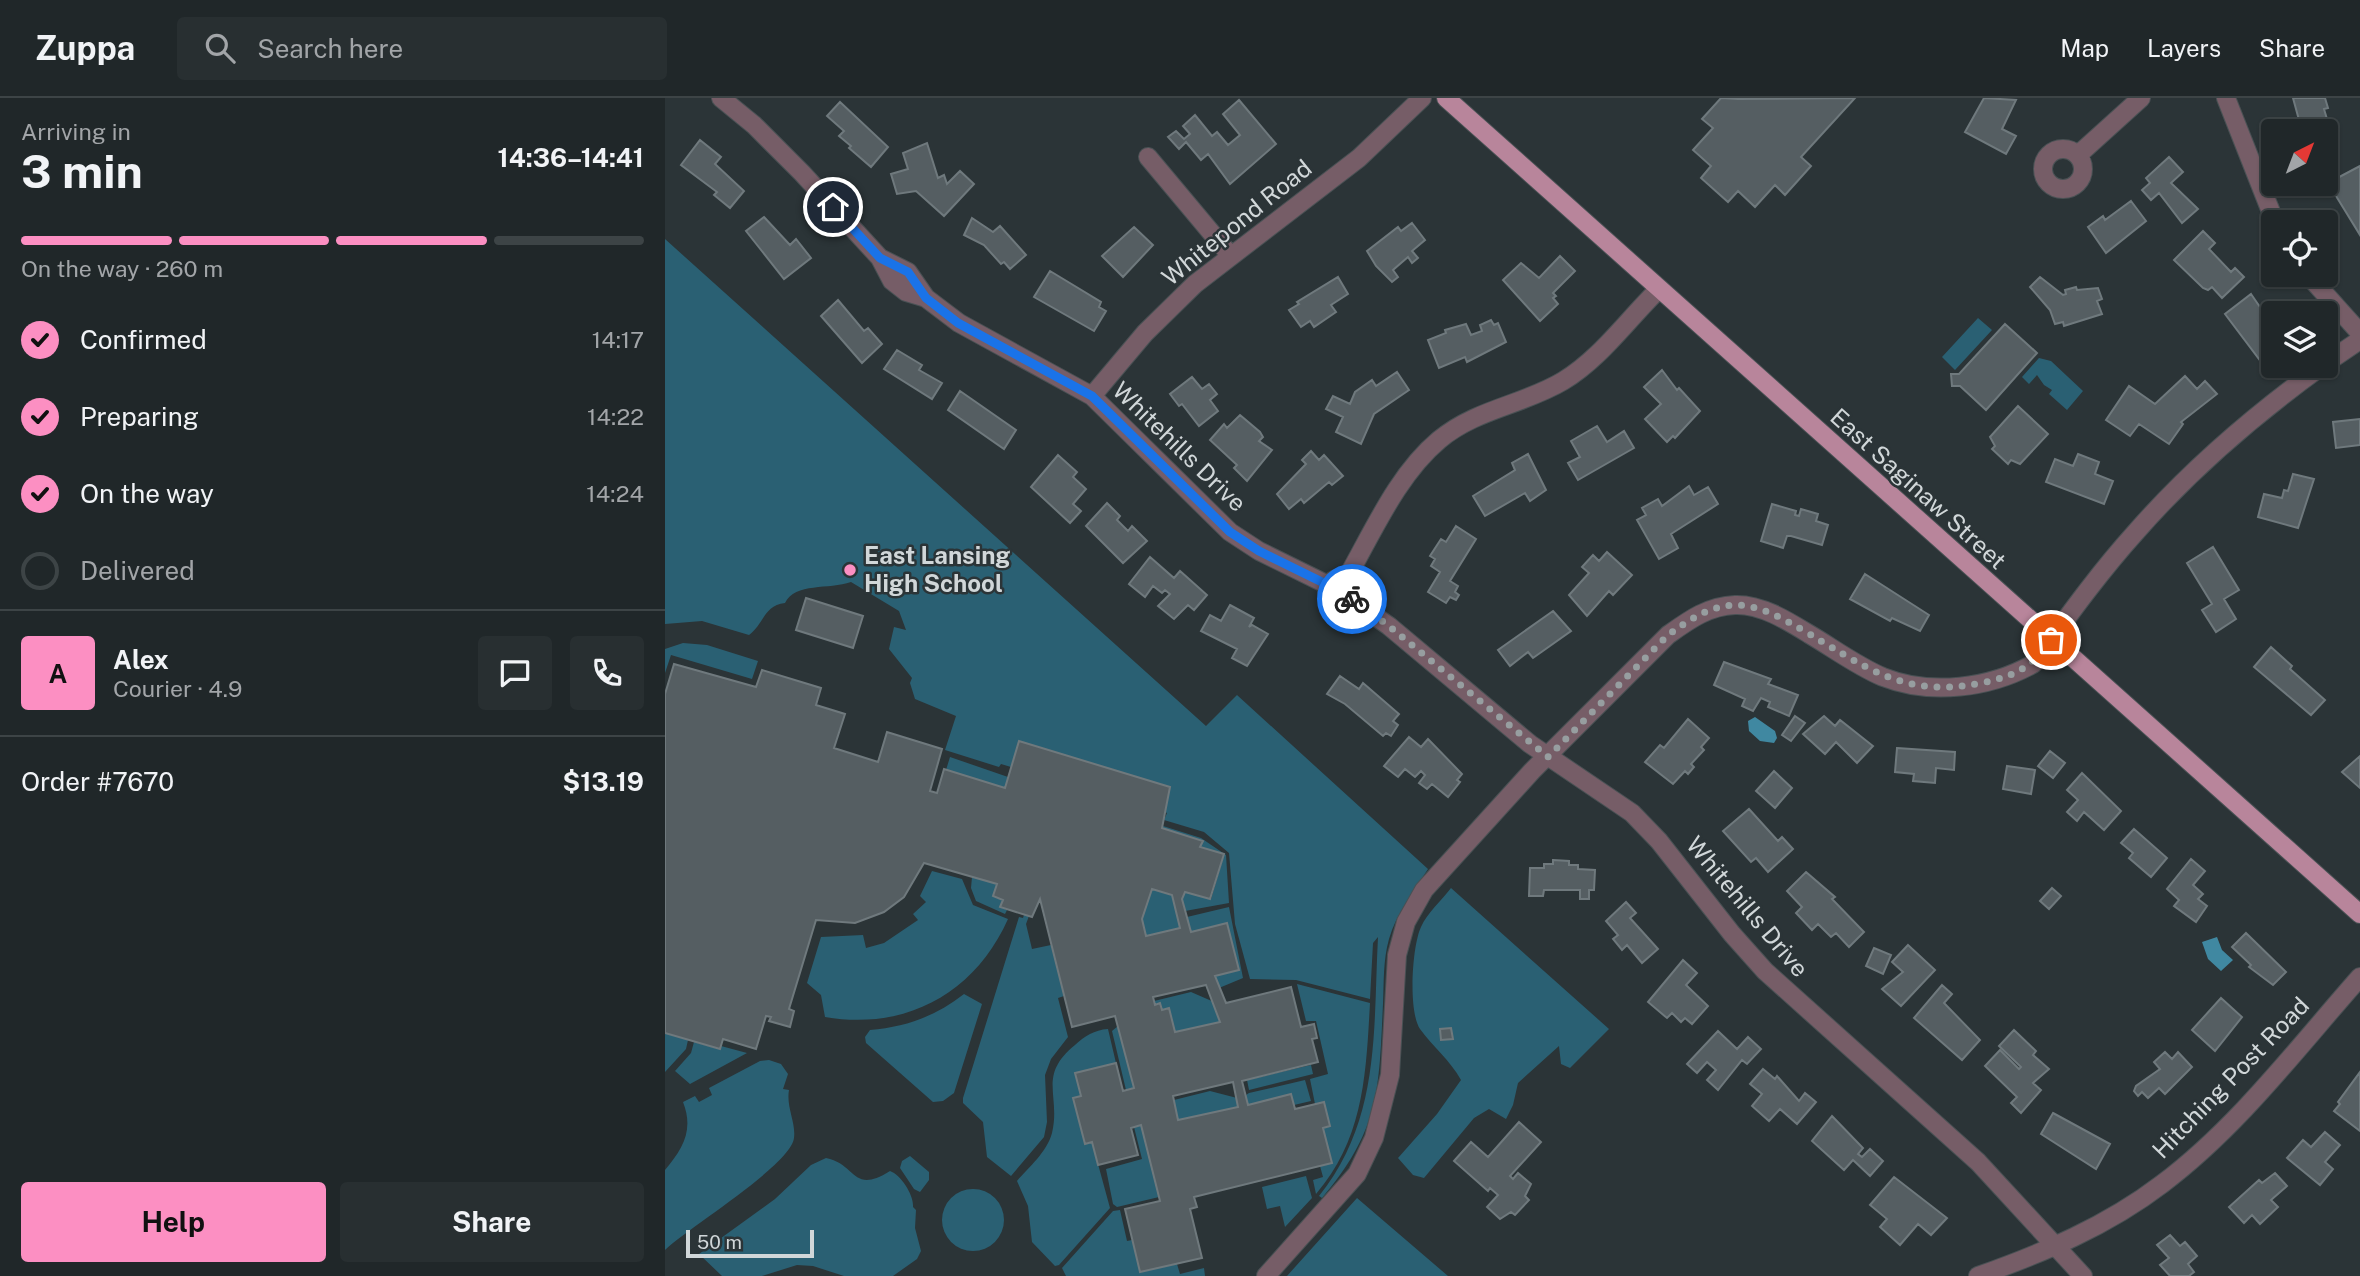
<!DOCTYPE html>
<meta charset="utf-8">
<style>
body{margin:0;font-family:"Public Sans",sans-serif;background:#282f31;color:#f1f3f6;height:100vh;display:flex;flex-direction:column;font-size:26px;white-space:nowrap}
*{box-sizing:border-box;margin:0}
p{font-size:23px;color:#a2a5a8}
.icon{flex:none;width:38px;height:38px;fill:none;stroke:currentColor;stroke-width:2;stroke-linecap:round;stroke-linejoin:round}
.map{position:relative;flex:1;overflow:hidden}
.side{display:flex;flex-direction:column;background:#202729;width:665px}
.side>*{flex:none}
.needle{width:46px;rotate:42deg}
.tools{position:absolute;left:1596px;top:21px;display:grid;gap:14px}
.tools a{display:grid;place-items:center;width:77px;height:77px;border-radius:7px;background:#202729;box-shadow:0 2px 5px #0004,0 0 0 2px #3d4446;font-size:35px}
.scale{position:absolute;left:21px;bottom:18px;width:128px;box-sizing:border-box;padding-left:7px;border:4px solid #d1d7d9;border-top:0;font-size:19px;line-height:24px;white-space:nowrap;color:#d1d7d9;-webkit-text-stroke:5px #2b3437;paint-order:stroke}
.pin{position:absolute;display:grid;place-items:center;width:60px;height:60px;color:#fff;margin:-30px;border:4px solid #fff;border-radius:50%;box-shadow:0 2px 7px #0007}
.courier{position:absolute;display:grid;place-items:center;width:70px;height:70px;margin:-35px;border:5px solid #1a73e8;border-radius:50%;background:#fff;color:#222;box-shadow:0 2px 9px #0007}
.head em{font-style:normal;font-weight:700}
.head div{display:flex;flex-direction:column-reverse}
.head{display:flex;align-items:center;justify-content:space-between;height:119px;padding:0 21px}
h1{font-size:46px;font-weight:700;line-height:52px}
.bar{display:grid;grid-template-columns:repeat(4,1fr);gap:10px 7px;align-content:center;height:84px;padding:0 21px}
.bar i{height:9px;border-radius:5px;background:#3d4446}
.bar .active{background:#fc8fc2}
.bar p{grid-column:span 4}
.line{display:flex;align-items:center;gap:18px;padding:0 21px;border-top:2px solid #3d4446}
.line div{flex:1}
.round{display:grid;place-items:center;flex:none;width:74px;height:74px;border-radius:7px;background:#282f31}
ol{padding:0 21px;list-style:none}
li{display:flex;align-items:center;gap:21px;height:77px}
li p{margin-inline-start:auto}
li .icon{padding:7px;border-radius:50%;background:#fc8fc2;color:#111;stroke-width:4}
li:last-child{color:#a2a5a8}
li i{width:38px;height:38px;border:4px solid #3d4446;border-radius:50%}
.cta{display:flex;gap:14px;margin-top:auto;padding:14px 21px}
.cta a{flex:1;height:80px;border-radius:7px;background:#fc8fc2;color:#111;font-size:28px;font-weight:700;line-height:80px;text-align:center}
.cta a+a{background:#282f31;color:#f1f3f6}
header{display:flex;align-items:center;gap:42px;box-sizing:border-box;height:98px;padding:0 35px;background:#202729;border-bottom:2px solid #3d4446}
header strong{font-size:33px}
nav{display:flex;gap:38px;margin-inline-start:auto;font-size:24px}
.search{width:490px;height:63px;background:#282f31;display:flex;align-items:center;gap:18px;box-sizing:border-box;padding:0 24px;border-radius:7px;color:#a2a5a8;font-size:26px}
main{display:flex;flex:1;min-height:0}
.map>svg:first-child{display:block}
</style>
<header>
<strong>Zuppa</strong>
<div class="search"><svg class="icon" aria-label="search" viewBox="0 0 24 24"><circle cx="10" cy="10" r="6"/><path d="M15 15l6 6"/></svg>Search here</div>
<nav><a>Map</a><a>Layers</a><a>Share</a></nav>
</header>
<main>
<section class="side">
<div class="head"><div><h1>3 min</h1><p>Arriving in</p></div><em>14:36–14:41</em></div>
<div class="bar"><i class="active"></i><i class="active"></i><i class="active"></i><i></i><p>On the way · 260 m</p></div>
<ol>
<li><svg class="icon" aria-label="check" viewBox="0 0 24 24"><path d="M5 12l5 5 9-10"/></svg>Confirmed<p>14:17</p></li>
<li><svg class="icon" aria-label="check" viewBox="0 0 24 24"><path d="M5 12l5 5 9-10"/></svg>Preparing<p>14:22</p></li>
<li><svg class="icon" aria-label="check" viewBox="0 0 24 24"><path d="M5 12l5 5 9-10"/></svg>On the way<p>14:24</p></li>
<li><i></i>Delivered</li>
</ol>
<div class="line" style="height:126px"><b class="round" style="background:#fc8fc2;color:#111">A</b><div><b>Alex</b><p>Courier · 4.9</p></div><a class="round"><svg class="icon" aria-label="chat" viewBox="0 0 24 24"><path d="M4 5h16v11H9l-5 4z"/></svg></a><a class="round"><svg class="icon" aria-label="phone" viewBox="0 0 24 24"><path d="M5 4h4l2 5-3 2q2 4 5 5l2-3 5 2v4C11 20 4 13 5 4z"/></svg></a></div>
<div class="line" style="height:91px"><div>Order #7670</div><b>$13.19</b></div>
<div class="cta"><a>Help</a><a>Share</a></div>
</section>
<div class="map">
<svg width="1695" height="1178" viewBox="0 0 1695 1178">
<rect width="100%" height="100%" fill="#2b3437"/>
<path fill="#2a6073" d="M0,141L541,628L572,597L763,771C749,793 731,816 724,841C718,862 719,884 718,906C714,991 715,1032 657,1100L654,1098C716,1021 708,932 713,839L708,845L705,901L631,882L585,881L570,826L564,755L539,734L499,722L502,715L498,713L505,689L354,643L346,669L336,666L334,669L280,652L291,618L250,601L245,585L247,580L224,551L229,529L241,532L234,513L186,484C164,492 130,484 120,505C99,507 99,526 84,537L37,523L0,526Z
M1313,220L1327,232L1290,272L1277,259Z
M1374,260L1386,263L1418,293L1402,312L1384,296L1387,292L1379,287L1372,277L1364,286L1357,279Z
M18,545L42,547L93,563L87,581L6,557L0,575V551Z
M285,659L343,679L340,690L281,672Z
M498,728L536,740L561,757L564,805L520,813L517,801L520,794L546,801L559,757L535,749L537,743L497,731Z
M267,773L297,781L308,807L343,821C310,895 241,933 160,919L156,897L142,885L156,839L198,837L201,850L219,845L253,822L248,816L261,804L255,798Z
M307,779L332,786L328,798L338,802L335,809L342,812L340,816L311,803L306,790Z
M786,790L944,931L905,970L896,966L894,948L853,985L848,1007L841,1021L824,1011L809,1020L759,1080L748,1077L733,1060L772,1016L796,982C785,962 768,949 755,931C743,913 747,848 756,829C762,815 777,802 786,790Z
M487,791L507,797L515,830L481,838L477,821Z
M564,809L578,880L554,890L550,878L574,871L562,825L526,834L522,819Z
M359,817L364,818L361,826L367,851L386,847L399,898L393,900L403,939L386,961L380,977L382,1024L379,1039L346,1078L322,1059L318,1024L298,1005V1000L354,819L358,820Z
M632,886L705,905C701,976 699,1040 651,1096L648,1082L658,1079L655,1068L667,1064L658,1030L665,1028L659,1004L650,1006L645,981L663,976L651,923H641Z
M526,894L549,904L555,924L510,934L504,910L497,912L495,906L490,907L489,903Z
M299,896L317,906L289,995L278,1003L268,1004L201,945L200,939L205,932C241,929 271,918 299,896Z
M453,928L469,990L461,992L447,933Z
M443,931L451,965L410,975L416,998L409,1000L420,1045L427,1044L445,1110L394,1167L390,1168L367,1144L363,1108L352,1083C364,1069 382,1054 387,1035C396,997 372,978 410,947C420,938 429,932 443,931Z
M0,935L23,942L21,951L0,974Z
M29,944L54,951L56,948L82,955L25,986L10,973L26,955Z
M104,962L116,966L123,976L118,991L124,992C121,1009 131,1024 129,1040C126,1067 24,1129 0,1152V1072C18,1051 29,1032 18,1004L30,998L34,1004L47,997L44,990L95,963Z
M646,967L648,976L584,992L582,982Z
M640,982L646,1003L629,1007L626,996L583,1007L581,997L584,995Z
M545,993L572,1000L573,1009L513,1022L509,1002Z
M476,1027L494,1099L452,1109L448,1106L441,1071L477,1061L469,1029Z
M245,1058L264,1074V1082L255,1094L249,1091L235,1070L237,1063Z
M161,1060C192,1066 187,1097 225,1073C236,1077 249,1097 248,1109L251,1112L250,1130L256,1153L252,1161L228,1178H179L148,1168L132,1167L97,1178H57L34,1156L110,1101L146,1067Z
M641,1078L647,1100L620,1129L615,1108L602,1111L597,1089Z
M277 1122a31 31 0 1 1 62 0a31 31 0 1 1-62 0Z
M692,1100L783,1178H622Z
M455,1112L462,1143L467,1142L475,1174L512,1166L515,1176L539,1170L540,1178H401L397,1170L448,1113Z"/>
<path fill="#4088a1" d="M1090,619L1110,633L1112,640L1109,645L1095,643L1084,633L1083,623Z
M1552,839L1557,852L1568,862L1556,873L1543,861L1537,844Z"/>
<path fill="#555e62" stroke="#6f797d" stroke-width="2" fill-rule="evenodd" d="M1056,0L1073,1L1190,0L1136,59L1146,68L1120,97L1110,87L1090,109L1073,93L1063,104L1036,80L1046,68L1028,52L1048,30L1037,21Z
M1319,0L1351,2L1337,31L1351,38L1341,56L1300,34Z
M1628,0H1660L1663,10L1659,11L1670,48L1661,51V33H1637Z
M574,2L611,46L565,86L543,56L536,62L521,44L514,51L503,39L511,33L519,41L525,36L518,28L530,17L547,38L552,34L563,47L575,37L558,16Z
M175,4L223,49L206,69L184,50L186,48L174,38L179,33L162,18Z
M35,42L56,59L50,66L79,93L65,110L49,97L52,94L16,67Z
M262,45L273,80L279,77L282,86L295,73L309,86L279,118L251,93L232,96L226,76L243,71L238,55Z
M1504,59L1518,74L1506,85L1533,111L1517,125L1494,95L1486,102L1477,92L1485,85L1481,80Z
M1695,68V137L1663,85Z
M1466,103L1481,123L1441,155L1423,129L1438,118L1440,122Z
M99,119L125,147L131,141L146,160L119,181L81,133Z
M307,120L328,134L335,128L361,157L345,171L339,164L336,166L319,147L299,137Z
M747,125L760,142L747,153L753,160L747,165L743,159L728,172L733,179L727,184L711,168L702,153L733,129L736,133Z
M469,129L488,147L458,179L437,158Z
M1538,133L1550,145L1544,151L1566,174L1570,170L1579,179L1557,200L1547,189L1543,192L1538,190L1509,162Z
M895,158L910,173L888,195L891,198L888,200L893,206L875,223L838,182L856,165L874,180Z
M385,173L436,204L434,209L441,213L429,233L369,199Z
M673,179L683,196L666,207L671,214L649,229L645,223L636,229L624,212L634,206L632,204Z
M1375,179L1398,197L1401,196L1400,192L1411,189L1412,192L1433,190L1437,201L1432,203L1437,216L1399,228L1398,224L1390,226L1385,212L1365,189Z
M1586,196L1608,228V256L1597,265L1560,216Z
M173,202L199,233L203,230L217,246L197,265L156,218Z
M826,222L829,227L833,225L841,244L802,264L800,259L774,270L763,242L781,235L780,232L801,226L806,237L817,233L815,227Z
M1340,226L1372,255L1321,312L1295,288H1287L1286,276H1294Z
M232,252L257,267L254,272L277,285L267,301L219,271Z
M997,272L1012,292L1014,290L1035,313L1010,340L1008,338L1002,344L980,321L996,306L979,289Z
M732,274L744,292L709,316L696,346L671,334L678,319L661,311L668,298L685,306L690,294L707,282L711,288Z
M1520,278L1532,291L1540,283L1552,296L1516,324L1518,326L1504,346L1474,326L1465,338L1441,322L1464,288L1490,306Z
M527,279L537,291L544,286L552,296L545,302L553,313L534,328L517,306L514,308L505,296Z
M295,293L351,332L339,351L283,312Z
M1353,308L1383,336L1355,366L1346,362L1343,366L1327,351L1330,348L1325,339Z
M575,317L595,334L598,339L594,343L607,352L582,383L569,370L572,367L545,342L559,326L562,330Z
M1695,321V347L1671,350L1668,324Z
M932,328L942,344L959,333L969,350L913,382L903,365L915,359L906,343Z
M646,353L654,362L659,357L678,378L667,387L664,384L639,405L636,401L624,411L612,396L641,366L637,362Z
M863,356L881,392L865,403L860,395L820,418L808,398L850,372L847,365Z
M1413,356L1434,364L1430,376L1448,383L1439,406L1381,384L1390,361L1408,368Z
M393,357L412,374L408,379L421,391L408,406L416,413L405,425L366,389Z
M1628,376L1649,381L1633,430L1593,419L1599,396L1617,400L1619,392L1623,393Z
M1024,388L1029,397L1043,389L1053,406L1006,436L1013,450L994,461L972,422L981,417L977,410L993,401L997,408Z
M442,405L455,418L452,422L463,433L467,428L482,443L458,465L421,428Z
M1107,406L1131,413L1130,417L1134,418L1136,411L1153,416L1151,423L1163,427L1157,447L1126,438H1122L1118,450L1096,443Z
M791,428L811,441L785,483L793,488L790,494L794,497L791,502L785,499L781,505L763,494L775,474L766,468L770,461L765,458L776,441L781,444Z
M1548,449L1574,492L1559,501L1571,521L1551,534L1537,512L1547,506L1522,465Z
M942,454L967,477L948,497L944,493L922,518L904,497L924,475L917,469L928,457L934,463Z
M485,459L509,480L515,473L542,497L529,512L523,507L509,521L493,508L505,496L500,492L497,495L488,488L480,499L464,486Z
M1200,476L1264,517L1255,533L1227,520L1225,523L1185,501Z
M141,500L198,518L188,550L131,532Z
M565,507L589,520L584,529L587,527L603,536L582,568L567,560L572,551L536,533L545,517L556,523Z
M888,513L906,533L868,560L863,554L845,568L833,552Z
M1606,549L1627,568L1625,571L1660,602L1646,617L1589,569Z
M1059,564L1106,581L1103,586L1133,597L1124,618L1103,609L1105,604L1096,600L1088,613L1077,608L1080,601L1049,587Z
M9,566L91,589L97,572L156,590L151,607L180,616L169,650L213,664L222,634L277,651L265,693L272,695L279,671L340,690L354,643L505,689L497,730L538,743L535,749L559,756L545,801L520,794L517,801L526,834L562,825L574,872L550,878L561,905L626,889L636,929L649,926L652,940L647,941L653,964L577,983L583,1007L626,996L630,1011L659,1004L665,1028L658,1030L667,1065L529,1099L532,1109L525,1111L537,1160L475,1174L460,1111L495,1103L476,1027L466,1030L473,1057L433,1067L427,1044L420,1046L408,1000L416,998L410,975L451,965L458,993L469,990L450,918L407,929L375,801L367,819L335,809L338,802L328,798L332,786L259,765L239,799L219,814L190,825L151,822L124,911L129,913L125,929L104,923L106,919L101,918L91,951L58,941L55,951L0,935V596ZM487,791L507,797L515,830L481,838L477,821ZM541,887L555,924L510,934L504,910L497,912L495,905L490,907L488,899ZM568,984L573,1009L513,1022L508,998Z
M675,578L694,591L698,585L734,616L728,623L733,627L726,638L721,635L718,638L680,606L662,596Z
M1130,618L1140,625L1126,643L1117,637Z
M1159,618L1170,628L1175,622L1208,648L1192,665L1171,644L1160,656L1138,636Z
M1023,621L1044,640L1036,649L1039,652L1026,666L1029,669L1023,676L1020,673L1008,686L980,664L995,647L999,650Z
M744,639L756,649L763,641L797,676L792,682L795,684L783,699L767,686L762,691L754,685L760,677L756,673L750,679L740,671L733,679L719,668Z
M1232,650L1290,654L1289,672L1271,670L1270,685L1248,683L1249,676L1230,674Z
M1385,653L1400,665L1388,680L1373,668Z
M1695,658V690L1677,674Z
M1342,668L1370,672L1366,696L1338,691Z
M1109,673L1127,690L1110,710L1091,693Z
M1417,675L1456,713L1439,732L1419,714L1412,723L1402,714L1413,702L1402,692Z
M1084,711L1113,743L1117,739L1128,751L1103,774L1091,760L1086,764L1058,733Z
M1469,731L1502,760L1486,779L1464,760L1468,755L1456,745Z
M1526,761L1540,773L1528,787L1538,796L1533,801L1542,808L1531,824L1509,808L1514,802L1502,791Z
M888,762L904,763V767H913V771L930,772L929,792H924V801H915V792H879L878,798H864L865,770H879V766H888Z
M1141,774L1170,799L1167,801L1199,834L1184,849L1171,835L1166,839L1153,826L1147,832L1131,815L1137,809L1122,793Z
M1387,790L1396,798L1384,811L1375,803Z
M961,804L971,815L965,820L993,851L977,865L962,847L957,852L948,841L953,837L941,823Z
M1581,835L1621,874L1608,887L1584,869L1586,867L1567,849Z
M1243,847L1270,872L1236,908L1217,891L1238,874L1227,864Z
M1209,850L1226,857L1218,876L1201,868Z
M1018,862L1032,875L1021,887L1043,908L1027,926L1020,920L1016,924L1007,915L1002,920L983,904Z
M1277,887L1287,896L1279,905L1315,942L1297,962L1249,920Z
M1556,900L1577,919L1550,953L1527,932Z
M786,930L788,941L776,942L775,931Z
M1349,932L1371,953L1368,957L1384,971L1368,985L1376,992L1356,1015L1346,1005L1352,999L1320,968L1335,952L1354,971L1356,969L1334,948Z
M1053,933L1072,951L1083,939L1096,951L1082,966L1077,962L1053,992L1042,982L1051,972L1042,964L1032,975L1022,966Z
M1500,954L1507,961L1513,954L1527,969L1500,996L1494,990L1483,1000L1477,994L1473,998L1469,993L1471,988L1495,971L1489,964Z
M1098,971L1110,981L1112,978L1134,1003L1140,995L1151,1004L1132,1026L1115,1011L1104,1023L1087,1008L1097,996L1085,986Z
M1695,974V1033L1669,1013L1675,1006L1673,1004Z
M1388,1015L1445,1046L1431,1071L1376,1036Z
M1167,1018L1198,1050L1193,1056L1197,1059L1205,1051L1218,1063L1205,1078L1188,1062L1179,1072L1147,1043Z
M854,1024L876,1044L845,1078L848,1081L853,1075L866,1086L860,1098L864,1102L850,1117L846,1114L835,1121L822,1109L833,1097L825,1090L823,1093L789,1063L806,1044L823,1059Z
M1660,1034L1675,1047L1660,1064L1668,1071L1655,1087L1622,1060L1638,1042L1646,1049Z
M1610,1075L1622,1088L1606,1102L1613,1109L1595,1126L1587,1117L1579,1125L1564,1109L1594,1082L1597,1085Z
M1229,1079L1282,1120L1266,1137L1253,1126L1235,1147L1215,1129L1222,1121L1205,1107Z
M1505,1137L1515,1148L1520,1144L1532,1158L1523,1166L1529,1174L1524,1178H1505L1495,1167L1504,1160L1492,1147Z"/>
<g fill="none" stroke-linecap="round" stroke-linejoin="round">
<g stroke="#495154" stroke-width="20">
<path id="street" d="M56,0L89,27L137,75L215,160L227,183L241,194L261,200
M1561,0L1610,124
M1378 71a20 20 0 1 1 40 0a20 20 0 1 1-40 0Z
M1413,57L1476,0
M483,59L565,157
M215,160L243,174L261,200L294,225L427,298L565,434L594,453L663,487
M1643,177L1695,235
M1661,265L1695,242
M427,298L480,235L530,186L694,60L757,0
M662 493a12 12 0 1 1 24 0a12 12 0 1 1-24 0Z
M680,483C707,436 732,377 774,342C811,311 858,307 898,283C935,261 963,221 994,191
M684,500L724,528L865,646L967,715L994,743L1067,836L1100,873L1313,1064L1418,1178
M601,1178L692,1076L709,1040L725,977L732,857L741,824L759,792L867,673L1003,537C1024,522 1043,508 1070,507C1096,506 1123,523 1144,536C1168,550 1192,568 1218,579C1266,598 1325,590 1368,566C1401,521 1433,476 1470,435C1525,372 1589,317 1657,268
M1313,1178C1378,1155 1442,1128 1497,1086C1573,1029 1633,949 1695,879"/>
</g>
<g stroke="#495154" stroke-width="20">
<path id="primary" d="M781,0L1695,816"/>
</g>
<use href="#street" stroke="#765d67" stroke-width="18"/>
<use href="#primary" stroke="#b8859b" stroke-width="18"/>
</g>
<g fill="none" stroke-linecap="round" stroke-linejoin="round">
<path stroke="#979ea0" stroke-width="7" stroke-dasharray="0 12.6" d="M687,501L724,528L883,659L1003,537C1024,522 1042,509 1069,507C1091,506 1115,519 1134,530C1199,567 1236,601 1316,585C1350,578 1366,570 1386,542"/>
<path stroke="#1a73e8" stroke-width="9" d="M168,109L215,160L243,174L261,200L293,225L427,298L565,434L594,453L663,487V498L668,504L687,501"/>
</g>
<circle fill="#fc8fc2" stroke="#2b3437" stroke-width="2.5" cx="185" cy="472" r="7"/>
<g text-anchor="middle" stroke-width="5" stroke-linejoin="round" paint-order="stroke">
<g font-size="24" fill="#d1d7d9" stroke="#2b3437">
<text transform="translate(572 125) rotate(-39)" y="8">Whitepond Road</text>
<text transform="translate(514 349) rotate(44)" y="8">Whitehills Drive</text>
<text transform="translate(1253 391) rotate(42)" y="8">East Saginaw Street</text>
<text transform="translate(1082 809) rotate(50)" y="8">Whitehills Drive</text>
<text transform="translate(1566 980) rotate(-46)" y="8">Hitching Post Road</text>
</g>
<g font-size="24" font-weight="bold" fill="#d1d7d9" stroke="#2b3437" text-anchor="start">
<text x="199" y="466">East Lansing<tspan x="199" dy="28">High School</tspan></text>
</g>
</g>
</svg>
<div class="tools">
<a><svg class="needle" viewBox="-14 -14 28 28"><path d="M0-13l5 13h-10z" fill="#e53935"/><path d="M0 13l5-13h-10z" fill="#a2a5a8"/></svg></a>
<a><svg class="icon" aria-label="locate" viewBox="0 0 24 24"><circle cx="12" cy="12" r="6"/><path d="M12 2v4M12 18v4M2 12h4M18 12h4"/></svg></a>
<a><svg class="icon" aria-label="layers" viewBox="0 0 24 24"><path d="M12 4l9 5-9 5-9-5zM3 14l9 5 9-5"/></svg></a>
</div>
<div class="scale">50 m</div>
<div class="pin" style="left:1386px;top:542px;background:#ea580c"><svg class="icon" aria-label="bag" viewBox="0 0 24 24"><path d="M5 8h14l-1 12H6zM9 8a3 3 0 0 1 6 0"/></svg></div>
<div class="pin" style="left:168px;top:109px;background:#1f2937"><svg class="icon" aria-label="home" viewBox="0 0 24 24"><path d="M3 11l9-7 9 7M6 9v11h12V9"/></svg></div>
<div class="courier" style="left:687px;top:501px"><svg class="icon" aria-label="bike" viewBox="0 0 24 24"><circle cx="6" cy="16" r="4"/><circle cx="18" cy="16" r="4"/><path d="M6 16l4-8h5l3 8M10 8l3 8H6M13 5h3"/></svg></div>
</div>
</main>
